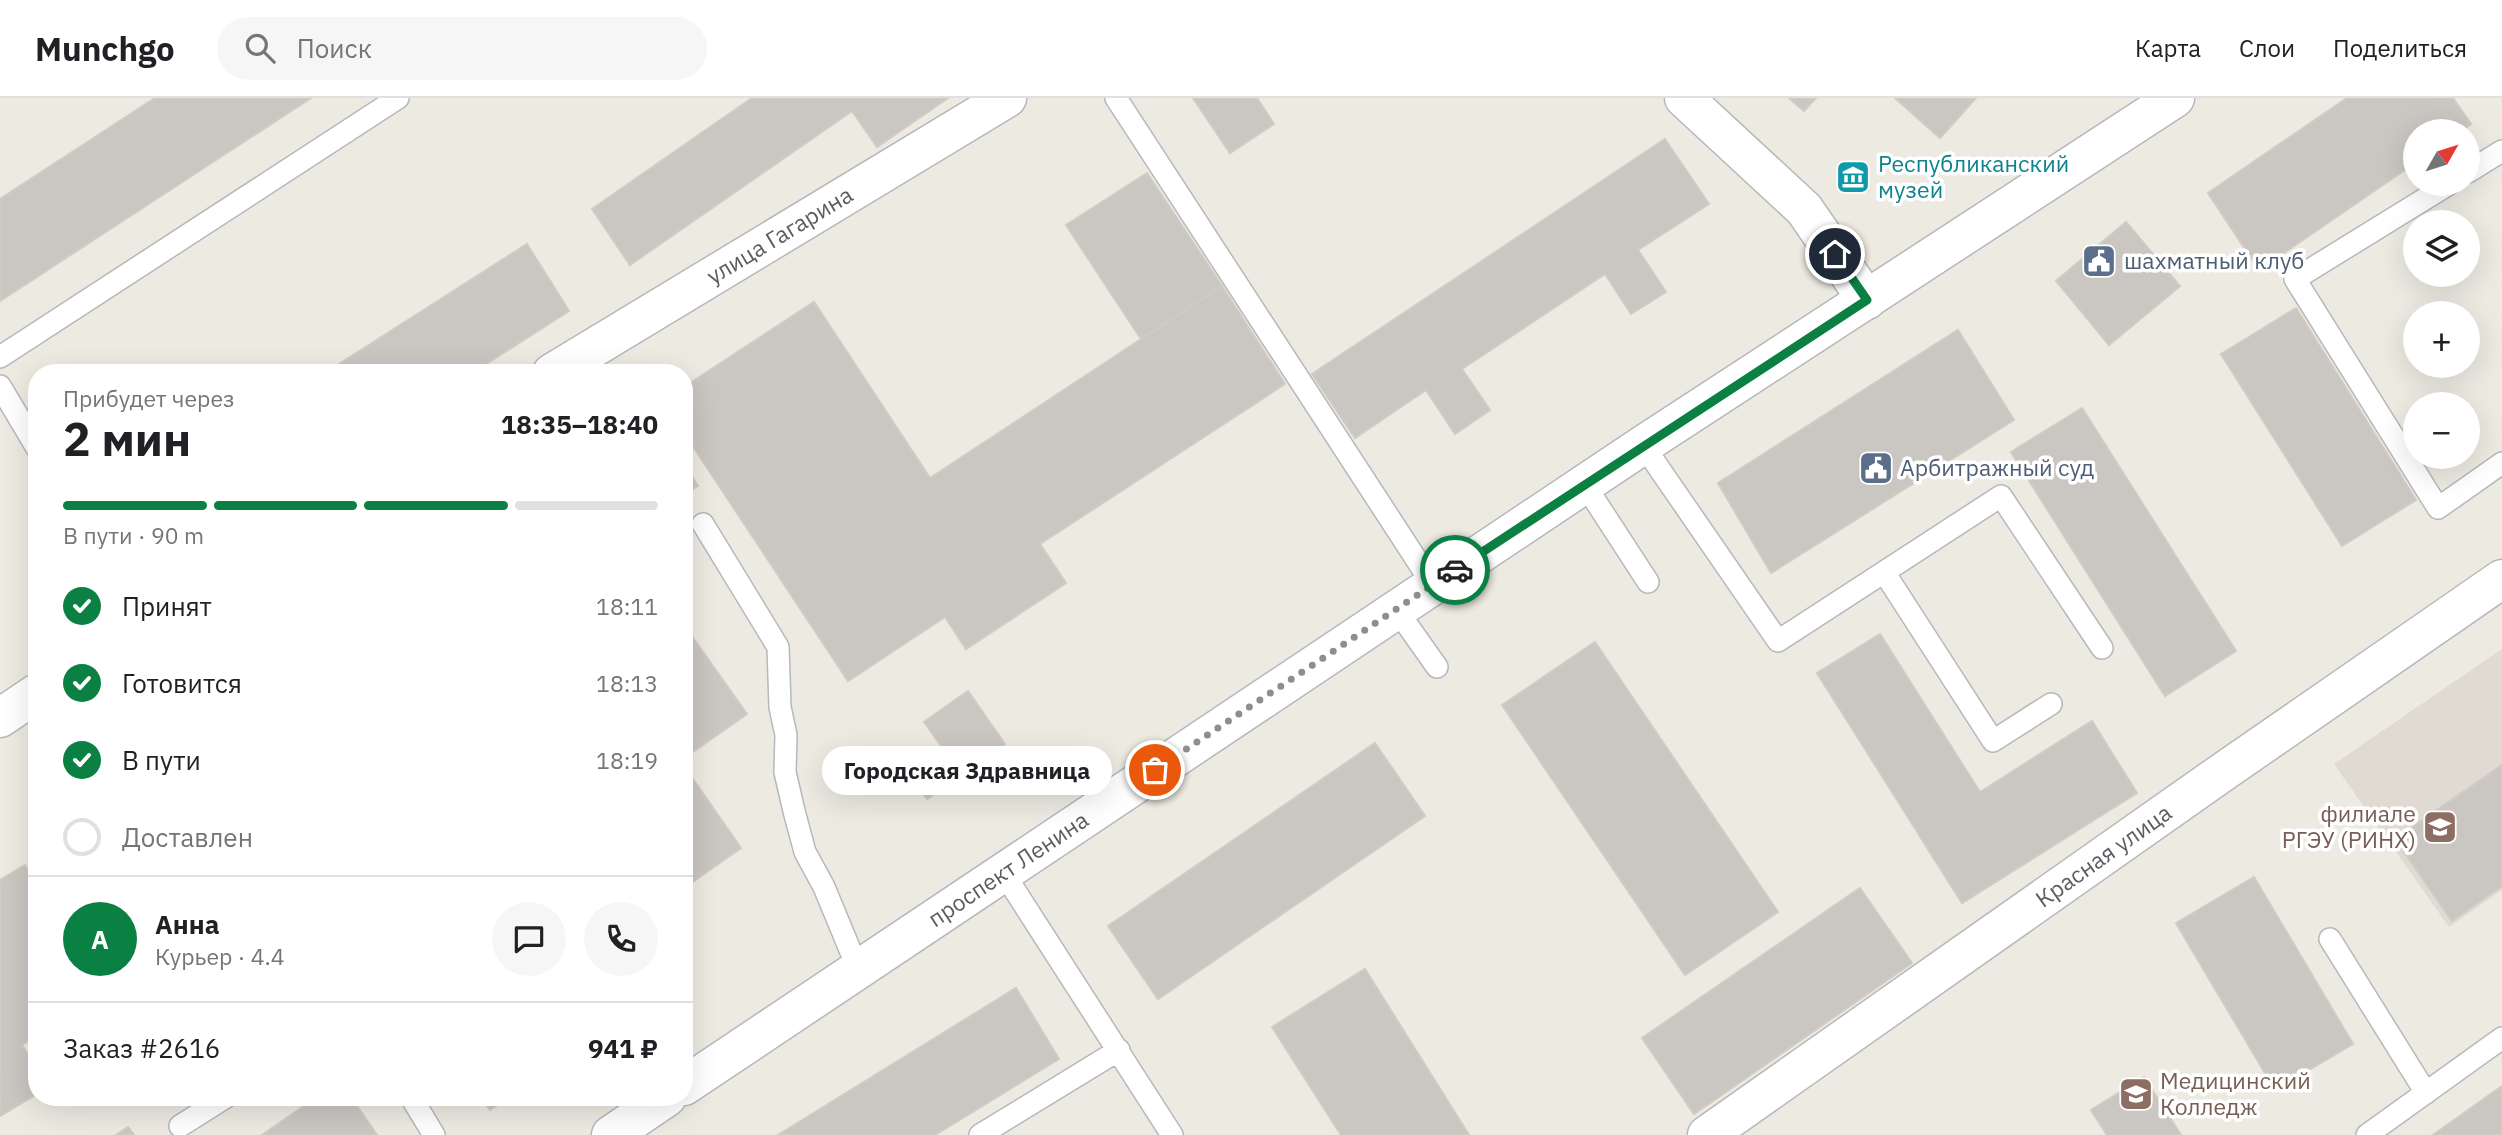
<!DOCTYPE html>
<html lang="ru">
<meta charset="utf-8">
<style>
body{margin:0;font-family:"IBM Plex Sans",sans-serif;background:#f6f6f6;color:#202124;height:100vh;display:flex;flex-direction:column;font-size:26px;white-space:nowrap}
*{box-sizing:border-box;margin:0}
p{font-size:23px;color:#757577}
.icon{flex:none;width:38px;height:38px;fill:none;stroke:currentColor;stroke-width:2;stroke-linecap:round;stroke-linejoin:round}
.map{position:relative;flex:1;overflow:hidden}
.sheet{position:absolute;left:28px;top:266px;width:665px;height:742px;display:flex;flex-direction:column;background:#fff;border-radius:28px;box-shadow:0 7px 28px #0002}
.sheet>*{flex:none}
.needle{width:46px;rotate:51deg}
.tools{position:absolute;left:2403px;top:21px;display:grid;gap:14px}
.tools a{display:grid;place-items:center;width:77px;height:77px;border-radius:50%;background:#fff;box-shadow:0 7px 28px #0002;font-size:35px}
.pin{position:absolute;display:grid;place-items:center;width:60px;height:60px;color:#fff;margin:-30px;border:4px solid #fff;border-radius:50%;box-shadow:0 2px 7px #0007}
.courier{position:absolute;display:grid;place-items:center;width:70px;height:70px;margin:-35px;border:5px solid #0b8043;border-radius:50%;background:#fff;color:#222;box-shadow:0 2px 9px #0007}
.bubble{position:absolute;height:49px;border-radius:24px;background:#fff;box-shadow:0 7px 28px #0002;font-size:23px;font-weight:700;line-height:49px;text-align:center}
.summary em{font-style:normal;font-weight:700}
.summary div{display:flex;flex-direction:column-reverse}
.summary{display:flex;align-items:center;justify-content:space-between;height:119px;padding:0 35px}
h1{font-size:46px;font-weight:700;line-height:52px}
.bar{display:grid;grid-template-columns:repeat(4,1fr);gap:10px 7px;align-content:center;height:84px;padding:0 35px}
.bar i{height:9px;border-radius:5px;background:#e0e0e0}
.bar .on{background:#0b8043}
.bar p{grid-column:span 4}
.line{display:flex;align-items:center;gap:18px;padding:0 35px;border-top:2px solid #e0e0e0}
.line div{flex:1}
.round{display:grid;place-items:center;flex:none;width:74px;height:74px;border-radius:37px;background:#f6f6f6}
ol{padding:0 35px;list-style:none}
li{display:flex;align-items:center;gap:21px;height:77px}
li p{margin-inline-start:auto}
li .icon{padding:7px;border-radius:50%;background:#0b8043;color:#fff;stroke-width:4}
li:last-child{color:#757577}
li i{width:38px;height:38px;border:4px solid #e0e0e0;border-radius:50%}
header{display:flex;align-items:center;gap:42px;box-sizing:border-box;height:98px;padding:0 35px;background:#fff;border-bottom:2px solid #e0e0e0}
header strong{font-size:33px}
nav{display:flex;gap:38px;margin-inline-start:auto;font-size:24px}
.search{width:490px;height:63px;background:#f6f6f6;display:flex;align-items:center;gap:18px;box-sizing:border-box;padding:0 24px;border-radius:38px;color:#757577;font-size:26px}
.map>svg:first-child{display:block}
</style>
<header>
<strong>Munchgo</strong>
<div class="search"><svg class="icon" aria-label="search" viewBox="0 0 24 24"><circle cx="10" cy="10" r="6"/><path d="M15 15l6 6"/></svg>Поиск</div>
<nav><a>Карта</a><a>Слои</a><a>Поделиться</a></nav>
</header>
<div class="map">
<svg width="2502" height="1037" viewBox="0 0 2502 1037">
<rect width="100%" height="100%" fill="#edeae2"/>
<path fill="#dfdbd3" d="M2502,551V792L2449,829L2334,666Z"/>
<path fill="#cac6c2" stroke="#d1cbc1" stroke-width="2" d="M155,0H311L0,203V101Z
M752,0H948L877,49L852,13L630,167L592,111Z
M1193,0H1257L1274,26L1230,55Z
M1789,0H1816L1804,13Z
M1895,0H1976L1940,40Z
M2347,0H2453L2471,26L2461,33H2415V65L2259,172L2208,95Z
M1665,41L1709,106L1638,152L1666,194L1631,216L1605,176L1462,271L1490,312L1455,336L1426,292L1355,340L1312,276Z
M1147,75L1222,188L1141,241L1066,127Z
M2126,124L2180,188L2109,247L2056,183Z
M527,146L569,213L472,275H325Z
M1222,188L1285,286L1040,446L1066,485L966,551L945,519L848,583L684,335V289L814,204L930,380Z
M2296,210L2416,402L2342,448L2221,256Z
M1958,232L2014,322L1771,475L1718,385Z
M2082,310L2236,553L2165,598L2011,354Z
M684,366L698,388L684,396Z
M684,527L747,616L684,660Z
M1880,536L1980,694L2092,623L2137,695L1962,805L1817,575Z
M1595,544L1778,814L1685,877L1502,607Z
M968,593L1005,646L927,701L909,677L944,652L924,624Z
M1375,645L1425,718L1158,901L1108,828Z
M2502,667V788L2452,823L2395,741Z
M684,668L741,750L684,790Z
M25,767L37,786V937L22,947L37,971V996L0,1018V782Z
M2254,779L2353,946L2275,992L2176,825Z
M1860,790L1912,865L1694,1016L1642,940Z
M1365,871L1469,1037H1341L1272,929Z
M1016,890L1059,961L935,1037H778Z
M2144,979L2181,1037H2107L2091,1012Z
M2502,988V1037H2433Z
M317,999H351L377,1037H262Z
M481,999H509L490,1012Z
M128,1029L134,1037H116Z"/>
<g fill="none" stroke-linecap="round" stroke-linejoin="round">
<g stroke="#b5b8bc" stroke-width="24">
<path id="lane" d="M1116,0L1433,487
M2468,74L2502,53
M2449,86L2295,181L2438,410L2502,365
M0,259L398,0
M0,288L37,350
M1643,347L1778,543L2001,398L2102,550
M1585,387L1648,484
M703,426L778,549L780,609L786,637L785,674L794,713L805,754L824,789L858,871
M1884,474L1993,643L2051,606
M1396,511L1437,569
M1003,774L1172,1037
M2330,841L2426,995
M411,999L434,1037
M180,1028L226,999
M980,1037L1119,952
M2367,1037L2502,940"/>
</g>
<g stroke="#b5b8bc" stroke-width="41">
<g id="street">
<path d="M1684,0L1804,111L1867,202"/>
<path id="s1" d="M552,275L1007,0"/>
<path d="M0,620L37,595"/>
<path id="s2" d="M1707,1037L2220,676L2502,481"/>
</g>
</g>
<g stroke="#b4b7bc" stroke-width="41">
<g id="secondary">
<path id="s3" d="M684,988L1643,347L2175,0"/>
<path d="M611,1037L667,999"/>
</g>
</g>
<use href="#lane" stroke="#fff" stroke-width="21"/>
<use href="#street" stroke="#fff" stroke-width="38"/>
<use href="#secondary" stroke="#fff" stroke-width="38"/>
</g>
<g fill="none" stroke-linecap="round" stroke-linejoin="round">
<path stroke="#8d8f8f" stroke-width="7" stroke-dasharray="0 12.6" d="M1155,672L1455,472"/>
<path stroke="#0b8043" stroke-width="9" d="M1455,472L1867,202L1835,156"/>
</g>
<defs>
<g id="museum-square" transform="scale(1.75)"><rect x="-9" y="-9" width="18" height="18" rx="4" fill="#0f9aa8" stroke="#fff"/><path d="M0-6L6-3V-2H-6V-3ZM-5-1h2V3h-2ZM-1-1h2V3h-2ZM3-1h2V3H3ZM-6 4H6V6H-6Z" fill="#fff"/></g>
<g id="civic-square" transform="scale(1.75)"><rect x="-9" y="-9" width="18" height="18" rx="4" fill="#5c6f8a" stroke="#fff"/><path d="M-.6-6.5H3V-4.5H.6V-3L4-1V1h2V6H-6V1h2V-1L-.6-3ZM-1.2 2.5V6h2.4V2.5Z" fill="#fff"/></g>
<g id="university-square" transform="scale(1.75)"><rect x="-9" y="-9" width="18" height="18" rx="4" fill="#8d6e63" stroke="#fff"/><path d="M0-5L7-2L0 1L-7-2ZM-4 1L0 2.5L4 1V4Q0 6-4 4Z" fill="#fff"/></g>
<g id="school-square" transform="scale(1.75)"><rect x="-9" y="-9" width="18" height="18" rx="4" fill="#8d6e63" stroke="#fff"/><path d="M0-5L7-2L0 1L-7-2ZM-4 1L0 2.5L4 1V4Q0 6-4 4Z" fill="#fff"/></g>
</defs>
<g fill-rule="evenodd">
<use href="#museum-square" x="1853" y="79"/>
<use href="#civic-square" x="2099" y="163"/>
<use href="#civic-square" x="1876" y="370"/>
<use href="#university-square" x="2440" y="729"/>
<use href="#school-square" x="2136" y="996"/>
</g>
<g text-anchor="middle" stroke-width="7" stroke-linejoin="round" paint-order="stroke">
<g font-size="23" fill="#0d838f" stroke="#fff" text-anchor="start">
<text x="1878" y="74">Республиканский<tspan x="1878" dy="26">музей</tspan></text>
</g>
<g font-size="23" fill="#5a5e62" stroke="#fff">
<text dy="8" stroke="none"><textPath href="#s1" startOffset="266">улица Гагарина</textPath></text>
<text dy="8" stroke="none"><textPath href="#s2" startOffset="485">Красная улица</textPath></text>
<text dy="8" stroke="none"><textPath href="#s3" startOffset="390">проспект Ленина</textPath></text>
</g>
<g font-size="23" fill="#4e5e75" stroke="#fff" text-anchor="start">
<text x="2124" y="171">шахматный клуб</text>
<text x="1900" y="378">Арбитражный суд</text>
</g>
<g font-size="23" fill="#785e54" stroke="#fff" text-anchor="end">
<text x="2416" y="724">филиале<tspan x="2416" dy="26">РГЭУ (РИНХ)</tspan></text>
<text x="2160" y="991" text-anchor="start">Медицинский<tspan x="2160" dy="26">Колледж</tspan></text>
</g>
</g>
</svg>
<div class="tools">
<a><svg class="needle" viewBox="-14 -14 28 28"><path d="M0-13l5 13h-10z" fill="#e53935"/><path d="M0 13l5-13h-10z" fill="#757577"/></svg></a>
<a><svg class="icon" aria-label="layers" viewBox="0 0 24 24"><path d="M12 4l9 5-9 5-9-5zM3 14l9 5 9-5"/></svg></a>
<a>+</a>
<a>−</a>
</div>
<div class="pin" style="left:1155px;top:672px;background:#ea580c"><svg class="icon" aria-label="bag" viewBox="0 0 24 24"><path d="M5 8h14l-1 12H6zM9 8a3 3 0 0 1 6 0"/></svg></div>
<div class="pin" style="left:1835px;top:156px;background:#1f2937"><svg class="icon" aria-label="home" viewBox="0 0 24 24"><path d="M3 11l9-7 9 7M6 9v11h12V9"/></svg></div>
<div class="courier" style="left:1455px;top:472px"><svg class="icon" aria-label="car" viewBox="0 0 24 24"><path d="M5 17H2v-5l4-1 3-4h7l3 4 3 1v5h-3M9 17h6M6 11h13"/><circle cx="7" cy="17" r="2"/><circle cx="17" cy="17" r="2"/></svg></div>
<div class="bubble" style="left:822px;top:648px;width:290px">Городская Здравница</div>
<section class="sheet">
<div class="summary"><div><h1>2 мин</h1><p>Прибудет через</p></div><em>18:35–18:40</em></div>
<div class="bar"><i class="on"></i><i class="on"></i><i class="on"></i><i></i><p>В пути · 90 m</p></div>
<ol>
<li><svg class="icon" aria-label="check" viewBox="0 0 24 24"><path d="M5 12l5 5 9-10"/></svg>Принят<p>18:11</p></li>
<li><svg class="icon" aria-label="check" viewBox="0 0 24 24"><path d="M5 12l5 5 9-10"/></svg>Готовится<p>18:13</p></li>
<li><svg class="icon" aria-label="check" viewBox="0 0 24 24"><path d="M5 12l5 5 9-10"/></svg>В пути<p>18:19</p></li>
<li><i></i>Доставлен</li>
</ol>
<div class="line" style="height:126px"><b class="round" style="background:#0b8043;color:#fff">А</b><div><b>Анна</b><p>Курьер · 4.4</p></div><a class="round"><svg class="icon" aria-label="chat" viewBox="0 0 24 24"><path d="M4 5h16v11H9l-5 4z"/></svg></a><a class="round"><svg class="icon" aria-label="phone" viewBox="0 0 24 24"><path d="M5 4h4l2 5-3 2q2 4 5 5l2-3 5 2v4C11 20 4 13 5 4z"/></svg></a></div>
<div class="line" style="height:91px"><div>Заказ #2616</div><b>941 ₽</b></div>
</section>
</div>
